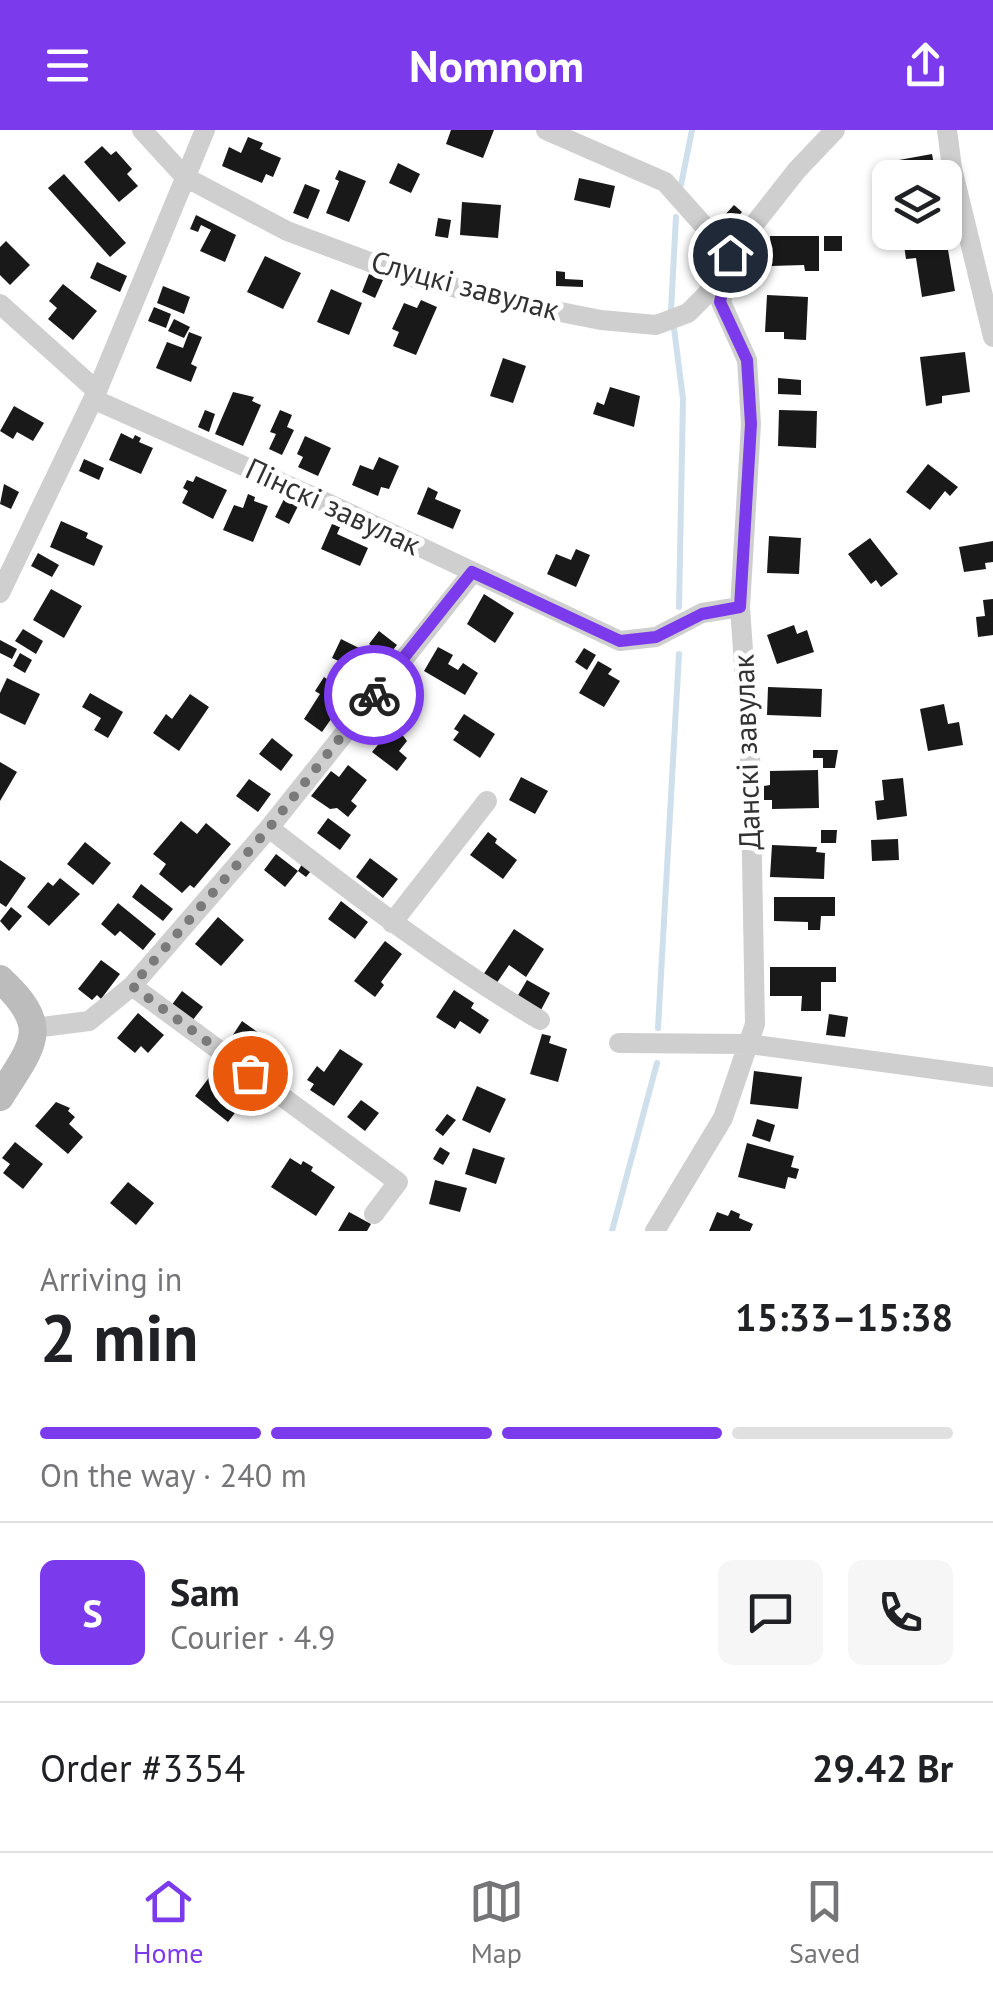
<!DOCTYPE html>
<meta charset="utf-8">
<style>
body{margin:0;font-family:"PT Sans",sans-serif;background:#f6f6f6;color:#202124;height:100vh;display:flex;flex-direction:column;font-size:38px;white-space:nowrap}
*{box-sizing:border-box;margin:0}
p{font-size:32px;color:#757577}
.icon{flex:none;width:55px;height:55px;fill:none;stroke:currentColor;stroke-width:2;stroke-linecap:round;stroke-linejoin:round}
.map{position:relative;height:1101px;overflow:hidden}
.details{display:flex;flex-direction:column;background:#fff;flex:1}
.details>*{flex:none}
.controls{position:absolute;left:872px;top:30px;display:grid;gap:20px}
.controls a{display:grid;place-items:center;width:90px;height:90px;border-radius:15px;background:#fff;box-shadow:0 2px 8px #0004;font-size:50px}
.pin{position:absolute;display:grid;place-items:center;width:85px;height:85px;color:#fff;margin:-42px;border:5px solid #fff;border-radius:50%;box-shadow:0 2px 10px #0007}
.courier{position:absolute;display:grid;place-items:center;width:100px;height:100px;margin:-50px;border:8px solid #7c3aed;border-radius:50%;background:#fff;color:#222;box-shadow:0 2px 12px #0007}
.overview em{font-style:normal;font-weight:800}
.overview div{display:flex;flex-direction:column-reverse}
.overview{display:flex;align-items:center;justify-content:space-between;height:170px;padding:0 40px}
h1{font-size:65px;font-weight:800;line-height:75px}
.bar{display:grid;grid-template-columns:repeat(4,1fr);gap:15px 10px;align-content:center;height:120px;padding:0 40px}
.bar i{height:12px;border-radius:8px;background:#e0e0e0}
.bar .selected{background:#7c3aed}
.bar p{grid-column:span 4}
.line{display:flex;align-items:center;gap:25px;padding:0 40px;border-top:2px solid #e0e0e0}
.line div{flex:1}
.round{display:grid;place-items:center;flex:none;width:105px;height:105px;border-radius:15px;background:#f6f6f6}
header{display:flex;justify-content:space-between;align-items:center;height:130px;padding:0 40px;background:#7c3aed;color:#fff;font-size:45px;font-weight:800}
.menu{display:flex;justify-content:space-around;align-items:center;height:140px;border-top:2px solid #e0e0e0;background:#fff;font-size:28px;color:#757577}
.menu a{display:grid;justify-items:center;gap:5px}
.menu .selected{color:#7c3aed}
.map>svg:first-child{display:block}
</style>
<header><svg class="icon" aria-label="menu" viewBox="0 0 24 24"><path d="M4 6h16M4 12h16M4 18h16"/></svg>Nomnom<svg class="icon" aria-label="share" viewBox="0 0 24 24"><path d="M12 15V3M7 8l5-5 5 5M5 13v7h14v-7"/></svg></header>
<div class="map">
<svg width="993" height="1101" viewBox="0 0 993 1101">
<rect width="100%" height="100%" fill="#fff"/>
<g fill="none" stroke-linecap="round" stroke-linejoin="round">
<path stroke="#cfe0ec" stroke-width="6" d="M681,55L692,0
M671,180L676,87
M674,198L683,269L679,477
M658,898L679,524
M612,1101L657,933"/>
</g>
<path fill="#191919" d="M451,0H494L483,28L446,14Z
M248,7L263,13L260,19L281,28L273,47L266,44L262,53L222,36L229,17L241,23Z
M102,16L111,25L116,21L132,39L127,44L138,56L119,72L84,32Z
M932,24L934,35L924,37L926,48H902L899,30Z
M398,33L420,44L411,63L389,53Z
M339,40L366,51L349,92L326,83L339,51L335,49Z
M64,44L126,113L110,127L48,58Z
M579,48L615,56L610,78L574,70Z
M305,54L320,60L308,89L293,83Z
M462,72L501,75L498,108L460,105Z
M734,75L742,82L730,96L722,88Z
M196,85L236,105L225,132L200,121L211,100L201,95L198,102L190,99Z
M438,88L451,90L448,108L435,106Z
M770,106H819V141H805L804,135L771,136Z
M824,106H842V121H824Z
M946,108L955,161L922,167L916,128L906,129L904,115Z
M6,111L30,135L10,155L0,145V117Z
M265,126L301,143L283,179L247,162Z
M97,132L127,146L120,162L90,148Z
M556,141L565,142V149L583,150V157L556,156Z
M369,144L383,150L375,168L362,162Z
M63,154L97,181L73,210L48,189L57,178L49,171Z
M163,156L190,167L184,184L157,173Z
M331,159L362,173L349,205L317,192Z
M767,165L808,167L806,210L784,209V202H765Z
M421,170L437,177L416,225L393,216L399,202L392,199L404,173L417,178Z
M154,177L171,184L166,198L148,191Z
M174,189L190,197L184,208L168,201Z
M189,202L202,207L191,234L197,237L191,252L156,238L167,212L183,218Z
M965,222L970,262L942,266V273L926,276L920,227Z
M503,228L526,236L513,273L490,266Z
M778,248L801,250V265L778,264Z
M610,257L640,266L634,297L593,284L597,272L604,275Z
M233,262L254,267L252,271L261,275L243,316L215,304Z
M14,276L44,293L33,311L17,302L13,309L0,301Z
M205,280L215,284L209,302L198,297Z
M280,280L292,285L287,297L294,300L282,325L269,319L276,304L270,302Z
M779,280L817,281L816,318L778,316Z
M121,303L133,309L135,305L141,308L139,312L153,318L141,344L109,330Z
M305,306L331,318L318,346L298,337L303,327L297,324Z
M379,327L399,336L389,359L381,357L378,366L352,355L360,335L373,340Z
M84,329L104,338L99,350L79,341Z
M928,334L958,357L950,366L945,361L930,380L906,362Z
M196,346L227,360L213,389L182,373L188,361L183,358L187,350L193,352Z
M4,354L19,362L11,379L0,374Z
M428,357L438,362L435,369L461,380L453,399L417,384Z
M248,364L255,367L254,371L268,376L253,412L223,400L234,375L243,378Z
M284,369L298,376L289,394L275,387Z
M61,391L88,403L86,408L103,416L94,436L50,417Z
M332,394L340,397L337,404L368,418L360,436L321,419Z
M769,406L801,408L799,444L767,443Z
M870,408L898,444L881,457L876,450L871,454L848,424Z
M993,411V432L985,433L986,439L964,442L959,417Z
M576,419L590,425L576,457L547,444L556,424L571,430Z
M38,423L59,435L52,447L31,436Z
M51,459L82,476L64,508L33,490Z
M484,464L514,483L495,513L467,494Z
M993,469V505L978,507L976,487L985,486L983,470Z
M794,495L797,504L807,500L814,522L777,534L767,505Z
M23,499L43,511L36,524L15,511Z
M379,501L397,515L387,527L369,514Z
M341,509L367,522L358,540L332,528Z
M0,510L17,519L12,529L0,523Z
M438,517L453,525L448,534L458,540L463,533L478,543L465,565L424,541Z
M584,518L596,525L587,540L575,532Z
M20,523L32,530L25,543L13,536Z
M598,531L612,539L608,544L620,551L604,577L579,563Z
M324,547L353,567L340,585L336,582L322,602L304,589L320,564L315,561Z
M7,548L40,564L25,595L0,583V563Z
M768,557L822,559L821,587L767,585Z
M90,563L123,582L108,608L94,600L101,588L82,577Z
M190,564L209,577L179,621L153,603L166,584L172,589Z
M944,574L948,594L959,592L963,615L928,621L920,579Z
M464,584L495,604L480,628L453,610L459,602L454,599Z
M391,599L396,603L398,599L407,611L399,621L407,628L397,641L372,622Z
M272,608L293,625L281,641L259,624Z
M813,620H838L835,638H823V628H813Z
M0,632L17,642L0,671Z
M348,635L367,650L351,671L357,676L348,687L337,678L330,679L311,666L331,641L339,647Z
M818,640L819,678L772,679V670H764V656L770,655V641Z
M521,647L548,661L535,684L509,670Z
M903,648L907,686L877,690L875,671L884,670L882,650Z
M249,649L271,664L258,682L236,666Z
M328,688L351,705L340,720L317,703Z
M181,691L197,704L206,693L231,714L194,758L190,755L182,763L159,744L166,734L153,724Z
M821,700H837L836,713H821Z
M488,702L497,709L495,713L517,730L503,749L470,725Z
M898,709L899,730L872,731L871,710Z
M85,712L111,733L93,755L67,734Z
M772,715L817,717L816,722L825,723L824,749L770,747Z
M276,724L298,741L302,734L311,741L306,747L298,741L285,757L264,740Z
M370,728L398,749L383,768L356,747Z
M0,730L26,748L6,777L0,773Z
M60,748L80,764L49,796L27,777L48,752L53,756Z
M141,754L173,779L163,791L132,767Z
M774,767H835V786H821L820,800H808V792L774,791Z
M341,771L368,792L355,809L328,789Z
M118,773L156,804L143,820L120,801L115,806L101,794Z
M11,777L22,786L9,801L0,791Z
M218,787L244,810L221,836L195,814Z
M514,799L544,819L526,847L509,835L496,854L483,845Z
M385,811L402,824L381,852L384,855L375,867L354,851Z
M101,830L120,844L101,869L97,865L92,870L78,859Z
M770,837H836V852H821V881H801L802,866H770Z
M527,850L550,863L541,880L517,867Z
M454,860L474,873L471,878L489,890L480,904L460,891L455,899L436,887Z
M182,861L203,877L192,891L171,876Z
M138,883L164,905L148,923L141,916L135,923L117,908Z
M829,884L848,887L845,907L826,905Z
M242,891L267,909L257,923L251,919L247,924L229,911Z
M542,904L551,906L549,913L567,919L558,952L530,944Z
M340,919L363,934L334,976L310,960L314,954L307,950L317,936L324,942Z
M754,941L802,947L798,979L750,974Z
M211,945L244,971L228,992L195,966Z
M477,956L506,969L490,1003L462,990Z
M361,970L379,983L365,1001L347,987Z
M56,972L70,978L68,981L75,987L69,994L83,1007L68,1024L35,996Z
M447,984L456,990L443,1006L435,1000Z
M757,989L775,995L770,1012L752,1006Z
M15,1012L43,1034L23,1059L3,1043L10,1034L2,1028Z
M747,1013L794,1026L791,1037L799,1039L796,1049L788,1047L785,1059L738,1047Z
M440,1017L450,1023L443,1035L433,1029Z
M473,1018L505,1028L496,1054L465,1044Z
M290,1028L301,1035L303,1031L313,1037L311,1041L335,1057L316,1086L271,1057Z
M435,1050L467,1058L460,1082L429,1074Z
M128,1052L154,1073L136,1095L110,1073Z
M731,1080L740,1084L739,1088L753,1094L750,1101H709L717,1082L728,1086Z
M349,1082L371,1094L367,1101H338Z"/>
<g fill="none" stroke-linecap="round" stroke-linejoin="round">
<path stroke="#cfcfcf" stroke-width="20" d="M142,0L185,47L287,101L407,146L535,177L601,190L656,195L688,183L707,164L730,125L797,40L835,0
M546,0L665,52L730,125
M947,0L952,38L993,207
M0,174L97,261
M93,269L327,373L620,511L656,507L702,483L740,477
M0,463L97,261L205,0
M269,698C357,766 444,833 540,890
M392,793L487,671
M132,856L398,1052L374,1084
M34,898L89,891L132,856L269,698L473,442
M619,913L749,914L993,947
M655,1101L723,988L755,894L750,622L740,477L751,294L747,230L721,172L730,125"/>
<path stroke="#bcbcbc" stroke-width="28" d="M0,849C53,898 33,914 0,967"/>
</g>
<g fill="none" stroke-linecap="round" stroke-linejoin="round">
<path stroke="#7a7a7a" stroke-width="10" stroke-dasharray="0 18" d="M250,943L132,856L269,698L374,565"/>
<path stroke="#7c3aed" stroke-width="12" d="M374,565L472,442L620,511L656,507L702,484L740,477L751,294L747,230L720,172L730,125"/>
</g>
<g text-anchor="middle" stroke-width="10" stroke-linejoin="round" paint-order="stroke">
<g font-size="30" fill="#323232" stroke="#fff">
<text transform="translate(465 156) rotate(15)" y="10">Слуцкі завулак</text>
<text transform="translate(333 377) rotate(25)" y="10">Пінскі завулак</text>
<text transform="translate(747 622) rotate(-92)" y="10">Данскі завулак</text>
</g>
</g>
</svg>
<div class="controls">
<a><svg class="icon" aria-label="layers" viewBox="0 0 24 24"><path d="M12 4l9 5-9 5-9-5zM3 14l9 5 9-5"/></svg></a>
</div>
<div class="pin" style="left:250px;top:943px;background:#ea580c"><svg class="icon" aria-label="bag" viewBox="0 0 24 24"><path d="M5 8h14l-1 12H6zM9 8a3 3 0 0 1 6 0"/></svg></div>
<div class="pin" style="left:730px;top:125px;background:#1f2937"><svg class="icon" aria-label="home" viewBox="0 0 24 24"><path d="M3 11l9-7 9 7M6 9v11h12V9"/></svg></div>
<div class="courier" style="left:374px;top:565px"><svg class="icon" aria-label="bike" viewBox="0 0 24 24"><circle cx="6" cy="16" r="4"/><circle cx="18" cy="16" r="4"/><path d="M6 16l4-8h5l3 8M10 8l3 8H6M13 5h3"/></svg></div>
</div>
<section class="details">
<div class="overview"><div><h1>2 min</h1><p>Arriving in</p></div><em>15:33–15:38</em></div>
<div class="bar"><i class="selected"></i><i class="selected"></i><i class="selected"></i><i></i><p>On the way · 240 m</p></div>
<div class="line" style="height:180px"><b class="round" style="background:#7c3aed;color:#fff">S</b><div><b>Sam</b><p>Courier · 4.9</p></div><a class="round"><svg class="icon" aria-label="chat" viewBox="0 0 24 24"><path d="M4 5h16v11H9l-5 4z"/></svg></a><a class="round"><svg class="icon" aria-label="phone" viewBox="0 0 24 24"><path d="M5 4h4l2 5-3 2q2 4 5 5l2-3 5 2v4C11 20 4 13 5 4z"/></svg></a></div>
<div class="line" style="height:130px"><div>Order #3354</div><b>29.42 Br</b></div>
</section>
<nav class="menu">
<a class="selected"><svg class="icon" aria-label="home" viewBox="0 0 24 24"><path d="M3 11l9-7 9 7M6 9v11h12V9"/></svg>Home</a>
<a><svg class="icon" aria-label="map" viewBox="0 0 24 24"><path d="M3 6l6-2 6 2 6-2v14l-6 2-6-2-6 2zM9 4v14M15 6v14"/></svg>Map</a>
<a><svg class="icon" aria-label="saved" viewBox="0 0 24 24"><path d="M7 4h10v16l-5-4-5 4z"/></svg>Saved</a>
</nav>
